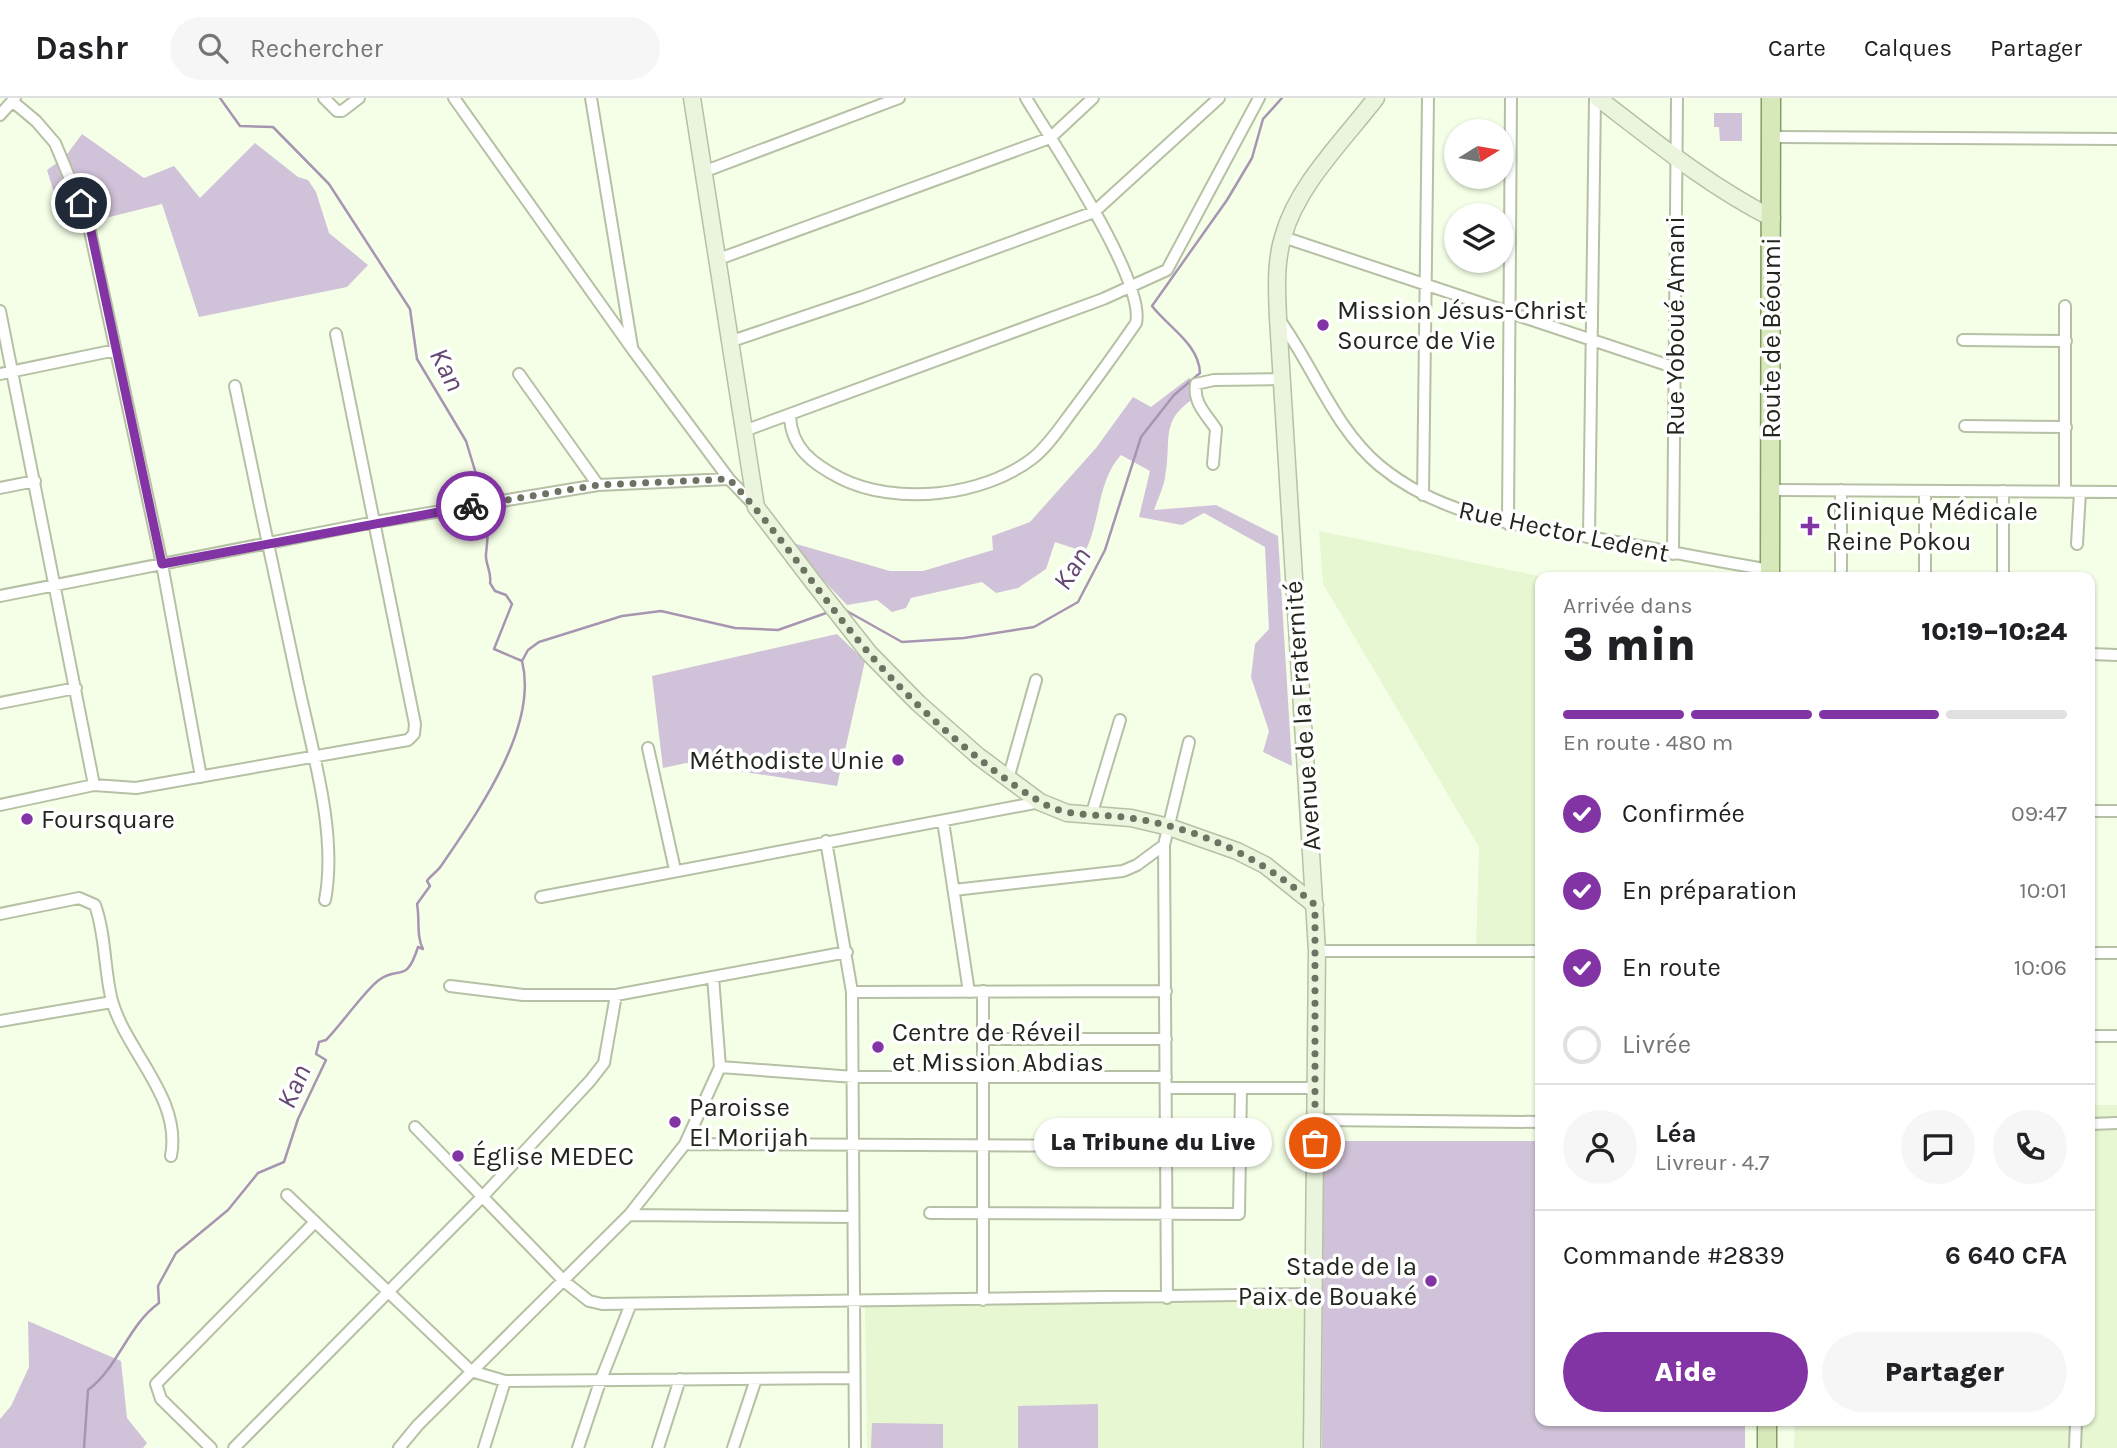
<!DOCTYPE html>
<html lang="fr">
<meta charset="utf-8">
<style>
body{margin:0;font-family:Karla,sans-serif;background:#f6f6f6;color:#202124;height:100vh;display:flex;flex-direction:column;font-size:26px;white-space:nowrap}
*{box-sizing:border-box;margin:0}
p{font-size:23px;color:#757577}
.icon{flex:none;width:38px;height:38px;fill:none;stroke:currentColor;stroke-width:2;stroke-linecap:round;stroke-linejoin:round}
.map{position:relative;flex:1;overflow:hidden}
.panel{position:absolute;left:1535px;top:474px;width:560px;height:854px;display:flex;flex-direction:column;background:#fff;border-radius:14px;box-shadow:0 2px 5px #0004}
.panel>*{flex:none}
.needle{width:46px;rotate:79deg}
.buttons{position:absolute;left:1444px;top:21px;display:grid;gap:14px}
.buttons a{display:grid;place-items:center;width:70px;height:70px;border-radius:50%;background:#fff;box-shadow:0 2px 5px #0004;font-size:35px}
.pin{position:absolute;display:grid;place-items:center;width:60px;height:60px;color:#fff;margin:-30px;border:4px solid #fff;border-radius:50%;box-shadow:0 2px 7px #0007}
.courier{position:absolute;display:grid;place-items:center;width:70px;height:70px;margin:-35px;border:5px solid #8234a4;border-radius:50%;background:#fff;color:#222;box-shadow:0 2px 9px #0007}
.bubble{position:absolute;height:49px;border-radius:24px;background:#fff;box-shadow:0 2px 5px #0004;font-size:23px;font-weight:800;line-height:49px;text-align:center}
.head em{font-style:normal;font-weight:800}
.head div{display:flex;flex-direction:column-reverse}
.head{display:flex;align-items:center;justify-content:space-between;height:119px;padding:0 28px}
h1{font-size:46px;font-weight:800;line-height:52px}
.bar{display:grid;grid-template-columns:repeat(4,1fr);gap:10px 7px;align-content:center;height:84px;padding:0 28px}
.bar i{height:9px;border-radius:5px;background:#e0e0e0}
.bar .current{background:#8234a4}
.bar p{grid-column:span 4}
.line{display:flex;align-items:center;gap:18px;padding:0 28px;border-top:2px solid #e0e0e0}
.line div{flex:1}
.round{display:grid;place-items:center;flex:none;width:74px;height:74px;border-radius:37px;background:#f6f6f6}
ol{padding:0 28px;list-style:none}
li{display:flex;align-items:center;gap:21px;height:77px}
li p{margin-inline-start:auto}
li .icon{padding:7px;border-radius:50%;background:#8234a4;color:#fff;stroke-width:4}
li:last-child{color:#757577}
li i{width:38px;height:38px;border:4px solid #e0e0e0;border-radius:50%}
.button{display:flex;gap:14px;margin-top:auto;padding:14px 28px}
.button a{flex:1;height:80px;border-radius:42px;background:#8234a4;color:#fff;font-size:28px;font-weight:800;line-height:80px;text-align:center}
.button a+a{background:#f6f6f6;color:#202124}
header{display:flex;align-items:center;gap:42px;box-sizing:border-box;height:98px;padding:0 35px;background:#fff;border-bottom:2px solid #e0e0e0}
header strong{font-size:33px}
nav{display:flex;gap:38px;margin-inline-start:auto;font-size:24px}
.search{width:490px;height:63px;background:#f6f6f6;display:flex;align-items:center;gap:18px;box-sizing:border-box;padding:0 24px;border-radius:38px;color:#757577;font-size:26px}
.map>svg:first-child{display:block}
</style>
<header>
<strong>Dashr</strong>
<div class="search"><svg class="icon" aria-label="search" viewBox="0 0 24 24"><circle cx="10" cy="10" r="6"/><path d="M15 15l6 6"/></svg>Rechercher</div>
<nav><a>Carte</a><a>Calques</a><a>Partager</a></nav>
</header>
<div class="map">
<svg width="2117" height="1350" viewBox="0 0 2117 1350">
<rect width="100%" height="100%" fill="#f5ffe7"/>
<path fill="#e7f7d2" d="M1319,433L1544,479L1540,480V850L1476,851L1479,749L1323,486Z
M2090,1007H2117V1350H1794L1795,1323H2090Z
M1307,1203L1306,1350H867L865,1206Z"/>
<path fill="#d0c2d8" d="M1714,15H1742V43H1720L1719,29H1714Z
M82,36L144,80L174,68L200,100L255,45L298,79L308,82L316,94L329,135L368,167L347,189L199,219L162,106L65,130L47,72L65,59Z
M1189,280L1202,295C1157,322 1173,337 1165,380C1163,390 1158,401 1154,412L1216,407L1278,438L1292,668L1263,654L1269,633L1251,579L1255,546L1269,531L1265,449L1204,415L1182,427L1139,419L1150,373L1121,357C1097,383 1101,422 1085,454L1055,444L1046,471L1018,490L996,495L982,484L911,500L906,510L892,514L877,502L847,507L786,443L890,473H923L993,452L992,438L1030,424L1096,350L1133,299L1151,309Z
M837,536L865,563L837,688L686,665L663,670L652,578Z
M1323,1043H1540V1323H1745V1350H1322Z
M28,1223L121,1263L127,1320L147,1345L143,1350H0V1321L11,1308L29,1269Z
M1098,1306V1350H1018V1308Z
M872,1325L943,1326V1350H871Z"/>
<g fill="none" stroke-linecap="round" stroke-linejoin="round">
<path stroke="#a795b1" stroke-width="2.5" d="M220,0L240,28L273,29L329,86L410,211L417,261L466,343L484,402
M845,512L902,544L964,540L1034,529L1078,504L1105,452L1141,339L1174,297L1200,275C1199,246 1169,230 1152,208L1227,102L1252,60L1263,21L1282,0
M522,563L528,552L539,544L622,518L661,513L735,530L778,532L829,514
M84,1350L88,1292C118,1270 128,1227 159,1205L158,1188L176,1155L228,1112L258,1075L284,1064L298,1021L326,962L316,956L319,944L326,942C340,928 366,891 379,882C399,867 406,887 418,849L423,851C416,838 420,821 417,806L430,788L427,783C431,777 437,774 441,768C477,715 539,629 522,563L494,551L512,506L506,497L495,493L490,485C492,474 485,466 486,456C488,438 489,426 485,408"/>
<g stroke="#b5c0a4" stroke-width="14">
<path id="street" d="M324,0L337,13H342L359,0
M454,0L633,252L729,381L756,409
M591,0L632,249
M12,3L36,23L55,45L88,124L162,466L201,679
M0,17L15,0
M1770,39L2117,41
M703,74L899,0
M1283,139L1676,270
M716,162L1050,40L1093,0
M2065,208V394
M0,213L94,687L136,690L408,642L414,636L415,626L336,236
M1278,220C1313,267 1334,330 1380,368C1441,418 1513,426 1588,439C1649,449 1709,462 1770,472
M1963,242L2066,243
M729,244L862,199L1094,114L1219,0
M0,276L116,252
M519,276L598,387
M235,288C255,386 276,483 297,581C311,649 338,734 325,802
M790,318C791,350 813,366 840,380C895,408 983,399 1033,360C1049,347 1061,328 1074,311C1095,283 1116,254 1136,225C1146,183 1051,42 1026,0
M1965,328L2066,329
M744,333L1103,201L1167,172L1259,0
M1213,366L1216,331C1206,316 1193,305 1196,286L1214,282L1282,281
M0,390L35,383
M1770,392L2117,394
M1423,397L1428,0
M1508,426L1511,0
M1589,439L1595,0
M2077,446L2080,394
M1673,456L1677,0
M1841,472V392
M1925,473V394
M2003,473V393
M0,498L375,424L598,387L729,381
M2090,556L2117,557
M0,605L76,590
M648,650L675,772
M1008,681L1036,582
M0,707L94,687
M2090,713H2117
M1091,718L1120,622
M943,723L969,894
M826,743L852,894L855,1350
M954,792L1123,773L1137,767L1164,747
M541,799L1040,704
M0,816L79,800L95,807C106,838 104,872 112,903C127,955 182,1000 171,1058
M1317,853H1540
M2090,855H2117
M450,888L523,897H616L847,854
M983,893V1202
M852,894L1166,893
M0,923L112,904
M2090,938H2117
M983,941H1166
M720,969L854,979H1166
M1166,990H1315
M1315,1022L1540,1024
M2090,1026L2117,1025
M415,1029L565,1184L589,1203L602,1206L1314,1196
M685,1046L1166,1048
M287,1097L471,1273L505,1283L853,1280
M930,1115L1239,1116L1241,990
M629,1117L853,1119
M1167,1200L1164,747L1189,644
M211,1350L161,1301L156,1286L315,1124
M234,1350L484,1097L590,983L604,965L616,897
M399,1350L418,1327L629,1117L685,1046L720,969L713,879
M484,1350L505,1283
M578,1350L600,1284L630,1208
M658,1350L680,1281
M733,1350L756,1281
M2075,1350L2076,1323"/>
</g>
<g stroke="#b5c0a4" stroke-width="19">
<path id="secondary" d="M692,0L756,409L813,484L869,555L918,605L978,658L1040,704L1067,715L1131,720L1169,729L1237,753L1265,767L1315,807
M1598,0C1654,43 1709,88 1772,120
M1312,1350L1317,853L1278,220C1277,193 1275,165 1283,139C1297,87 1344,42 1376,0"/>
</g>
<g stroke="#869b66" stroke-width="21">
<path id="primary" d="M1770,480L1771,0
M1767,1350V1323"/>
</g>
<use href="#street" stroke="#fff" stroke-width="10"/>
<use href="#secondary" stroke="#ebf4dd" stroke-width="16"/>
<use href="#primary" stroke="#d7e8bb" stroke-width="18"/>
</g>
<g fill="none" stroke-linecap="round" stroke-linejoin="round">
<path stroke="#6c7363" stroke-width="7" stroke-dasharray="0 12.6" d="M471,408L598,387L729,381C780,435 820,498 868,554C911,605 982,669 1039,703C1068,721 1100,715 1131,720C1202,731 1262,760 1315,807V1045"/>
<path stroke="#8234a4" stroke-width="9" d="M81,105L89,124L162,466L471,408"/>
</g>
<g fill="#8234a4" stroke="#fff" stroke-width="2.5">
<circle cx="1323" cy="227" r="7"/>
<path d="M1806.5 417.5h7v7h7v7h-7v7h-7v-7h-7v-7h7z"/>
<circle cx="898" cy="662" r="7"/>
<circle cx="27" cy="721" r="7"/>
<circle cx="878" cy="949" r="7"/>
<circle cx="675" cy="1024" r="7"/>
<circle cx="458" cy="1058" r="7"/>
<circle cx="1431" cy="1183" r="7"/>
</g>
<g text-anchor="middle" stroke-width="7" stroke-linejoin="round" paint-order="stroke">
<g font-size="26" fill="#22271c" stroke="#fff" text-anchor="start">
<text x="1337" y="221">Mission Jésus-Christ<tspan x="1337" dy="30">Source de Vie</tspan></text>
<text x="1826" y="422">Clinique Médicale<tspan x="1826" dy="30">Reine Pokou</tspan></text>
<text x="884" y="671" text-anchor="end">Méthodiste Unie</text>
<text x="41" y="730">Foursquare</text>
<text x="892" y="943">Centre de Réveil<tspan x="892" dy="30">et Mission Abdias</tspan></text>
<text x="689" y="1018">Paroisse<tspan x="689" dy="30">El Morijah</tspan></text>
<text x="472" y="1067">Église MEDEC</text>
<text x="1417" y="1177" text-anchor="end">Stade de la<tspan x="1417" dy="30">Paix de Bouaké</tspan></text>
</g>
<g font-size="26" fill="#22271c" stroke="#fff">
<text transform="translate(1675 228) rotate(-90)" y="9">Rue Yoboué Amani</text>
<text transform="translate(1771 240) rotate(-90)" y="9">Route de Béoumi</text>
<text transform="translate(1564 433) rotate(12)" y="9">Rue Hector Ledent</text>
<text transform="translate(1302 618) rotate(-94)" y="9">Avenue de la Fraternité</text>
</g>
<g font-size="28" font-style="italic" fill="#644872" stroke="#fff">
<text transform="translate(448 271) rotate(63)" y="10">Kan</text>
<text transform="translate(1071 470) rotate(-57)" y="10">Kan</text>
<text transform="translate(293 988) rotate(-66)" y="10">Kan</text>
</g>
</g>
</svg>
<div class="buttons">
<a><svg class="needle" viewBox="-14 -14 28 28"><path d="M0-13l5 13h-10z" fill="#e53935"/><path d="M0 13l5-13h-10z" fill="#757577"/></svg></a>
<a><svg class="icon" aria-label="layers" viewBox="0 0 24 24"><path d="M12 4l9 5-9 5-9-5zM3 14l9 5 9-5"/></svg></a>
</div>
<div class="pin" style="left:1315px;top:1045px;background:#ea580c"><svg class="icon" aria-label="bag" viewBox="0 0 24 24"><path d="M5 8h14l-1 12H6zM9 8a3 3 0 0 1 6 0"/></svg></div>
<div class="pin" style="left:81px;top:105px;background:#1f2937"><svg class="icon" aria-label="home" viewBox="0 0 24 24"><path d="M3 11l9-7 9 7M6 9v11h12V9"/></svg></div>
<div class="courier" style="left:471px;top:408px"><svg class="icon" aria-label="bike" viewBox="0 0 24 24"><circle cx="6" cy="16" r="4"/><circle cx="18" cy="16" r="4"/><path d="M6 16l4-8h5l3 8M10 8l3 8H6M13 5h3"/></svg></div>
<div class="bubble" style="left:1034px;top:1020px;width:238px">La Tribune du Live</div>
<section class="panel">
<div class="head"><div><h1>3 min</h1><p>Arrivée dans</p></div><em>10:19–10:24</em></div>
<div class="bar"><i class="current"></i><i class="current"></i><i class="current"></i><i></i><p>En route · 480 m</p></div>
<ol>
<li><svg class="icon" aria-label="check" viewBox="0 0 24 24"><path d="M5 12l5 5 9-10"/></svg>Confirmée<p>09:47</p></li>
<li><svg class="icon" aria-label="check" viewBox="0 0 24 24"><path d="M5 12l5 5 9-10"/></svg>En préparation<p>10:01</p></li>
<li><svg class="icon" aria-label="check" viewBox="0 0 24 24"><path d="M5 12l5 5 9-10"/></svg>En route<p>10:06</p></li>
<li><i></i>Livrée</li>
</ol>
<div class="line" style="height:126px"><a class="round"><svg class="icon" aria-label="person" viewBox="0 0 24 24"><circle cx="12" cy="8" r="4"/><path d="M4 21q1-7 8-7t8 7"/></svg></a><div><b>Léa</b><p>Livreur · 4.7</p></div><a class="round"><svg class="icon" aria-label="chat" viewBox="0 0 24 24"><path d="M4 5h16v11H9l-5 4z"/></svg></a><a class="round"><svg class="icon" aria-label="phone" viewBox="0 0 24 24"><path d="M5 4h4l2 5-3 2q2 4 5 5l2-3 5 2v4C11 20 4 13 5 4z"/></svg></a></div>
<div class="line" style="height:91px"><div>Commande #2839</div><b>6 640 CFA</b></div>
<div class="button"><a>Aide</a><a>Partager</a></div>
</section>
</div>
